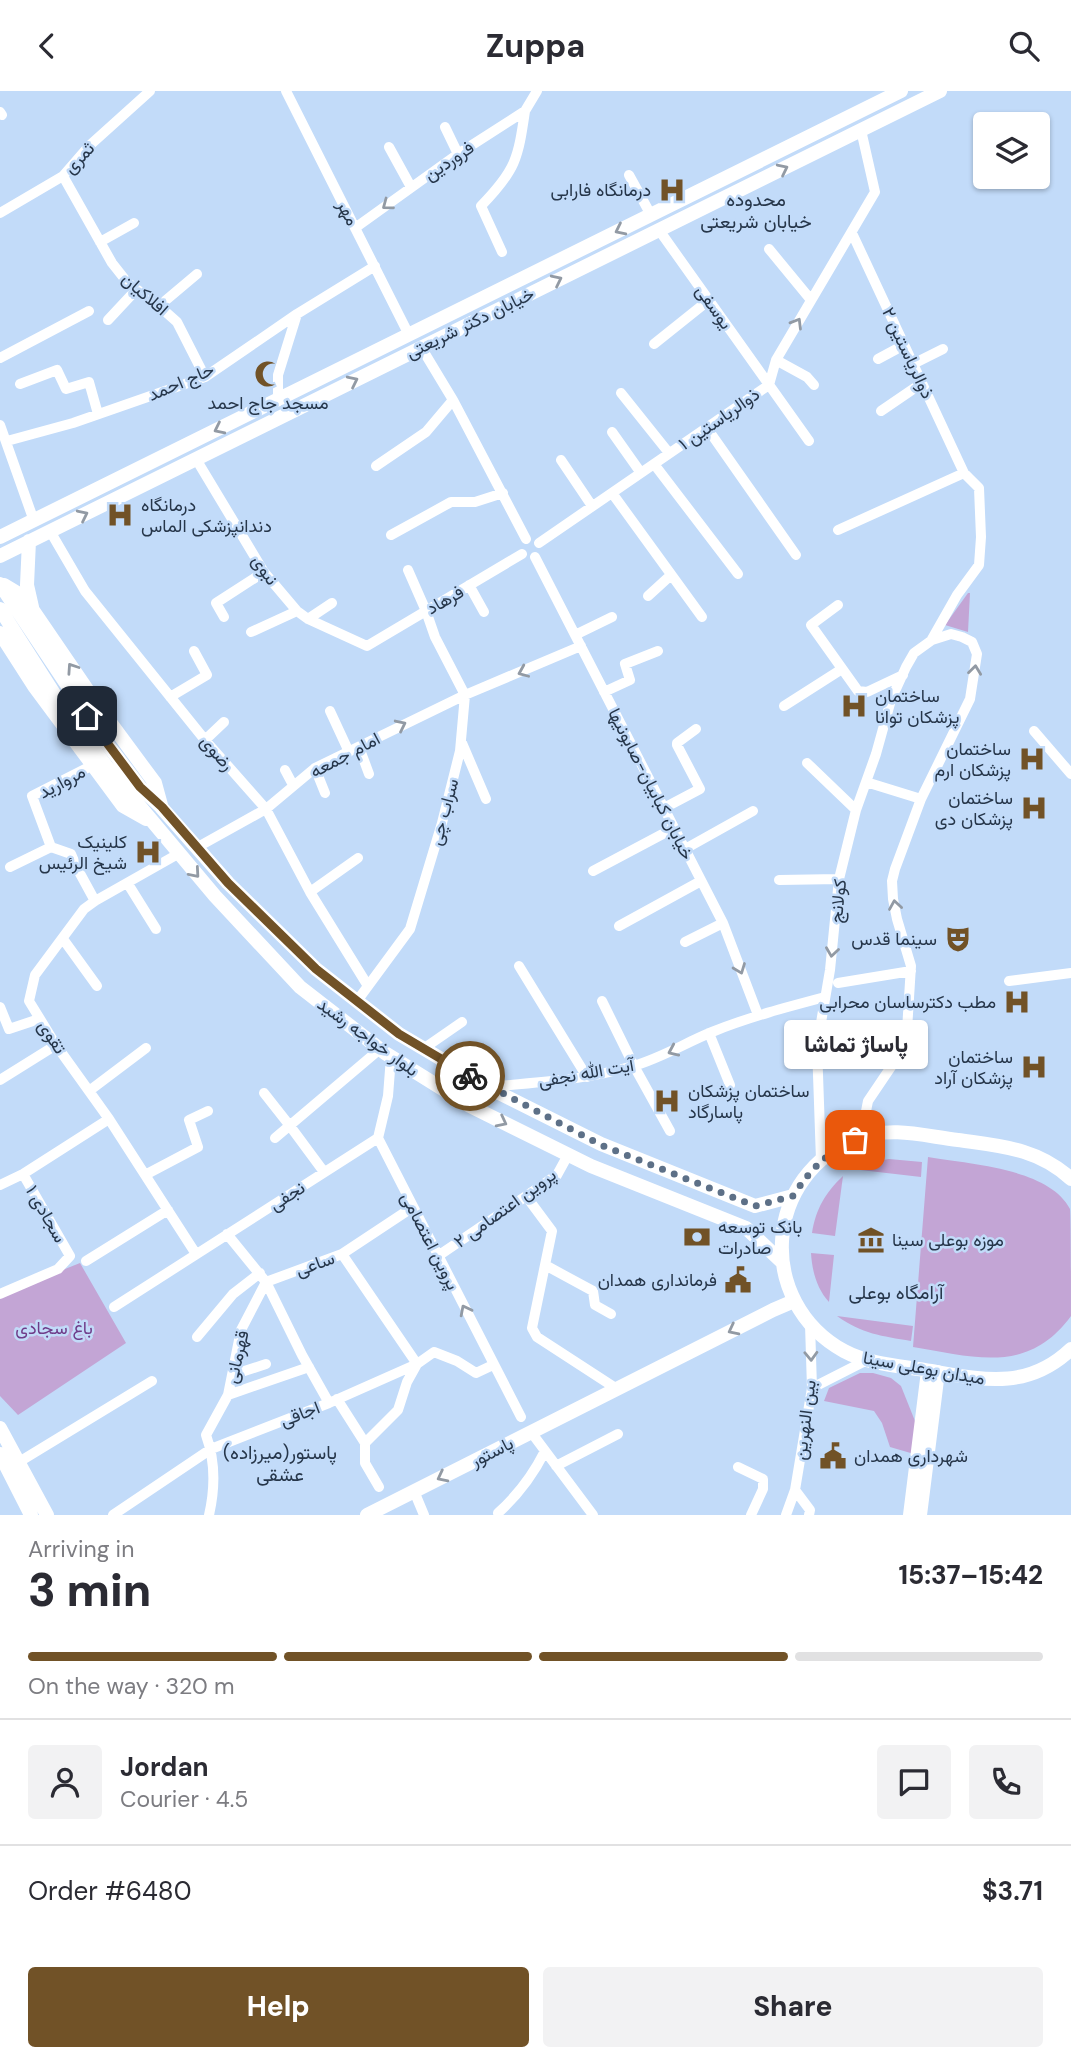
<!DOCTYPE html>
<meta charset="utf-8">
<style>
body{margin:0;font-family:"DM Sans",Vazirmatn,sans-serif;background:#f2f2f3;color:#2b2b33;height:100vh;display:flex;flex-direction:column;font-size:26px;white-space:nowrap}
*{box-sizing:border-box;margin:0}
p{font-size:23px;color:#7c7c81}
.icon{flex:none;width:38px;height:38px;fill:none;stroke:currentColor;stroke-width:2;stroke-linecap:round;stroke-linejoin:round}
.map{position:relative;height:1424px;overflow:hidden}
.drawer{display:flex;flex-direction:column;background:#fff;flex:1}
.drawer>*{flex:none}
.buttons{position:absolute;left:973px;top:21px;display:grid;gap:14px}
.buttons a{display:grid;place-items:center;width:77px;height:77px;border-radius:7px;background:#fff;box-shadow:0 2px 5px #0004;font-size:35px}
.pin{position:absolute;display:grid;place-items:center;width:60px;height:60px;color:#fff;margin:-30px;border-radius:14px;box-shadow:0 4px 10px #0006}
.courier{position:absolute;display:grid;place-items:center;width:70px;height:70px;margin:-35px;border:5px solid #715227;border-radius:50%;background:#fff;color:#222;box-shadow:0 2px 9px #0007}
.bubble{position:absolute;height:49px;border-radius:7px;background:#fff;box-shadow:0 2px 5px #0004;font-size:23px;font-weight:800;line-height:49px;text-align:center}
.headline em{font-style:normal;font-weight:800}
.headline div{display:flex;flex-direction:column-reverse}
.headline{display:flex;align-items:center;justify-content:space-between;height:119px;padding:0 28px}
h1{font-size:46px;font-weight:800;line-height:52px}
.bar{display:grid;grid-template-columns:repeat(4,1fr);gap:10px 7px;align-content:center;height:84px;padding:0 28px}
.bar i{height:9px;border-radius:5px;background:#e1e1e2}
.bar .active{background:#715227}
.bar p{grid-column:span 4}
.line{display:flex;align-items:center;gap:18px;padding:0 28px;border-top:2px solid #e1e1e2}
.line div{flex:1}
.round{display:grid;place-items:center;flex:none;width:74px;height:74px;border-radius:7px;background:#f2f2f3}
.action{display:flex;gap:14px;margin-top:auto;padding:14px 28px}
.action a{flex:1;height:80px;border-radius:7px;background:#715227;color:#fff;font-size:28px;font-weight:800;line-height:80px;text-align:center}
.action a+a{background:#f2f2f3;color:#2b2b33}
header{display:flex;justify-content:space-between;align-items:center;height:91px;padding:0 28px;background:#fff;font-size:32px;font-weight:800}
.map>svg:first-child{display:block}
</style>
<header><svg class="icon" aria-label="back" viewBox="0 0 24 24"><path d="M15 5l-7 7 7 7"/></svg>Zuppa<svg class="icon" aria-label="search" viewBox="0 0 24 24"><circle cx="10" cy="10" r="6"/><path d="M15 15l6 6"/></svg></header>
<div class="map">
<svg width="1071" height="1424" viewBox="0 0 1071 1424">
<rect width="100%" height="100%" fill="#c2dbf9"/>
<path fill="#c3a5d5" d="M968,502H970L968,541L945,534Z
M928,1066C968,1073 1049,1077 1070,1118C1071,1127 1071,1208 1071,1225C1028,1284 974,1266 913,1256Z
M889,1068L922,1071L921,1086L852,1078L872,1071Z
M843,1085L835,1145L812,1142C816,1118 825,1102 843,1085Z
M811,1162L834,1164L829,1211C817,1198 812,1180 811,1162Z
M80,1172L126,1252L18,1324L0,1305V1204Z
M837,1225L913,1235L911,1250C882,1245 862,1243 837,1225Z
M860,1282H873L891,1287L901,1295L917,1335L914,1363L890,1356L882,1332L874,1320L824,1310L829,1297Z"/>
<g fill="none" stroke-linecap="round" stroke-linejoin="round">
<path stroke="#fff" stroke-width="10" d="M286,0L409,244
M0,21L2,24
M445,36L458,63
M389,56L411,96
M629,84L651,124
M63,85L112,172L127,191L159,215L177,231L205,286
M0,122L63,85L89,55L150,0
M355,137L458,63L525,20L537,0
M659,139L809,350
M852,142L964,382L979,397L981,446L979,474L957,504L932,548
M100,151L134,132
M769,158L811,209
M502,161L481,115C516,79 518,68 525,20
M159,215L197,183
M108,229L136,199
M654,253L709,209
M421,256L453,309L526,448
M0,267L89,220
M878,268L904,254
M776,269L807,286L814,294
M913,273L943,258
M20,293L57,279L66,298L89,291L98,323
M621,302L669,362
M278,309V284L297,223
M881,320L922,292
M0,334L34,430
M707,337L796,464
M612,341L641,382
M7,350L73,332L205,286L297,223L375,175
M196,368L264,481L297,520L308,528L367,555L522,463
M561,369L592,415
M654,373L738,483
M376,375L426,341L453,309
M612,402L702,526
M838,439L964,382
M50,440L85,500L205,649L266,718L310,801L368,895
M391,444L451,411H475L503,402
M539,452L769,294L776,269L875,101L861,39
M535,466L723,832L758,924
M469,494L484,521
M648,505L671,484
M838,514L811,534L858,600L867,601L903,584
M224,526L216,512L264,481
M308,528L332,512
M251,541L297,520
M575,544L612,526
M604,601L630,589L625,573L658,560
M170,606L207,584L194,560
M784,615L842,578
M330,620L349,661
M1034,640L1071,683
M205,649L224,631
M462,652L486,708
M359,656L369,683
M807,672L856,719
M93,674L32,705L51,756L71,763L77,777L95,810
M315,677L325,702
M285,679L293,694
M866,691L921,708
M664,717L700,698L677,654V652L696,638
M196,757L266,718L315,677L465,604L581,555
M685,758L753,720
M178,763L95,810L84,818L35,884L29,910L56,954L109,1028L196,1163
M10,776L51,756
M593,780L674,737
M779,789L839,788
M128,793L156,838
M310,801L358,767
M619,835L701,790
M63,848L97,895
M685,851L723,832
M519,875L587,986
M1009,890L1071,882
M838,892L911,880
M357,910L410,838L442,732L460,660L465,604L435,546L426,520L408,479
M602,910L634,975L670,1040
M0,916L9,938L39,928
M709,942L730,994
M423,958L462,931
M391,966L388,1005L378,1047L521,1326
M0,989L56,954
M489,996C537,991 586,989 633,975C661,967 685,952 712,941C749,926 787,916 825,906
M89,1000L146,957
M264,1002L290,1035L324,1081
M275,1047L380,958
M821,1069L817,955L830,879L839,788L856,719L876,663L891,609L906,576L914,562L932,549L951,543L962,546L972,551L977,563L970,608L921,708L895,778L892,790L893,808L897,828L911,875L907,939L895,970L868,1010L861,1046
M145,1084L198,1056L189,1029L208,1020
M0,1094L23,1083L109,1028
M526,1105L552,1140L532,1237L537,1246L617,1298
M227,1143L266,1191L302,1264L329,1312
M342,1163L417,1273
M438,1165L557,1084L568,1064
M86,1170L168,1119
M545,1174L593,1200L595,1214L611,1223
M266,1191L342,1163L413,1116
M0,1203L58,1178L70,1165L23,1083
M114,1216L378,1047
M197,1246L233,1203L260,1182
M232,1284L266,1273
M812,1297L867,1269
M228,1304L309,1276
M337,1308L365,1352
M531,1341L593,1424
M19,1371L152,1290
M556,1375L618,1343
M738,1376L763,1388V1398L751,1424
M379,1396L365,1372V1352L398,1319L407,1291L417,1273
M795,1399L810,1419L809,1424
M414,1400L424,1424
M498,1422C518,1404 533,1384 545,1360
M113,1424L211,1358L329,1312L417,1273L434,1261L457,1270L476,1282L493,1274
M209,1424C215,1398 215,1369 206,1344L228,1304L241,1239L266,1191
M786,1424L795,1399L812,1297L810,1233"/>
<path stroke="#fff" stroke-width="14" d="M0,446L901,0
M29,450L27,494L32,516
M0,465L940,0
M0,493L101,645L140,696L161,716L228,792L316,878L399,943L497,1001L601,1053L755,1115L793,1105
M4,494L19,503L32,518L101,619L155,692L161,714
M0,518L67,623L106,675L215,805L300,896L385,962L470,1015L591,1075L746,1137L782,1171
M0,542L34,595L123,715L146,728
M1071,1088C1038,1057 1000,1055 958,1049C924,1045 893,1035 859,1047C763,1082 755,1211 844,1260C870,1274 903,1275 931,1280C984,1289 1028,1299 1071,1258
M0,1337L47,1424
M0,1363L31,1424
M367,1424L773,1219L794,1210
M910,1424L928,1280
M920,1424L938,1281"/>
</g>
<defs><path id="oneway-chevron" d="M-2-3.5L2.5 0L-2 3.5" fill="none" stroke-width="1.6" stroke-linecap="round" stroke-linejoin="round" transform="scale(1.75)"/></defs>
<g stroke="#929aa4">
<use href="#oneway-chevron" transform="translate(783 78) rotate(-26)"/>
<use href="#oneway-chevron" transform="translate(387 114) rotate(143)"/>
<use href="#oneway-chevron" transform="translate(620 139) rotate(154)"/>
<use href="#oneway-chevron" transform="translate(557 189) rotate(-26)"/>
<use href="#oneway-chevron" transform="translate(797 232) rotate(-59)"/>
<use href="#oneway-chevron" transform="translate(353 290) rotate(-26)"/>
<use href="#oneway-chevron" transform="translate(219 338) rotate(154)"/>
<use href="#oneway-chevron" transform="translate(83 424) rotate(-26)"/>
<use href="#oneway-chevron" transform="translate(72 577) rotate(-124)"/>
<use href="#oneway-chevron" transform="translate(975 579) rotate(-83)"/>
<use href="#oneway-chevron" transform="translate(523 581) rotate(157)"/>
<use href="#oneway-chevron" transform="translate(401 634) rotate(-26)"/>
<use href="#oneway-chevron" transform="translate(195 782) rotate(49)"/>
<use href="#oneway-chevron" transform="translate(895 814) rotate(-99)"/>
<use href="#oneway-chevron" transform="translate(832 861) rotate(98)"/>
<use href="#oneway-chevron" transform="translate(740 878) rotate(69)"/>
<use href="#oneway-chevron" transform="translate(673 960) rotate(156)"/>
<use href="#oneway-chevron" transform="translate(502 1031) rotate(27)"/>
<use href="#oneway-chevron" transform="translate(465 1219) rotate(-117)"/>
<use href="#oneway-chevron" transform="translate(733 1239) rotate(153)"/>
<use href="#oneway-chevron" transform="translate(811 1265) rotate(88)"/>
<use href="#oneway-chevron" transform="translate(442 1386) rotate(153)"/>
</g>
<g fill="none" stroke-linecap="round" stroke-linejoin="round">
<path stroke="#5d7087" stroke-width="7" stroke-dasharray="0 12.6" d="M470,985L601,1054L755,1115L793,1105C810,1079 827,1061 855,1049"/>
<path stroke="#715227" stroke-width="9" d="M87,625L140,696L162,716L228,792L316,878L399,943L470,985"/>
</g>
<defs>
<g id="hospital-bare" transform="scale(2.1)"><path d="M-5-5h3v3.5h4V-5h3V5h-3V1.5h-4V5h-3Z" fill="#715227" stroke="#c2dbf9" stroke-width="2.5" paint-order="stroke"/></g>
<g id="mosque-bare" transform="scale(2.1)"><path d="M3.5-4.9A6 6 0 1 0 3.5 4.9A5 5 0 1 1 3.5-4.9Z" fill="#715227" stroke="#c2dbf9" stroke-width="2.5" paint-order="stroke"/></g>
<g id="theatre-bare" transform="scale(2.1)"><path d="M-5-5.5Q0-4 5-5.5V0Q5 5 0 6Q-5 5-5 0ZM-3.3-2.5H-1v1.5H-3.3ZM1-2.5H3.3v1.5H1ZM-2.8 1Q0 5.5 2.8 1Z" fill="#715227" stroke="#c2dbf9" stroke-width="2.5" paint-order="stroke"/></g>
<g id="bank-bare" transform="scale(2.1)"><path d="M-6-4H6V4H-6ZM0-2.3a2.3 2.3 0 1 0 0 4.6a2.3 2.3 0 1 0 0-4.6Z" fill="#715227" stroke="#c2dbf9" stroke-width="2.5" paint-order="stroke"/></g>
<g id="museum-bare" transform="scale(2.1)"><path d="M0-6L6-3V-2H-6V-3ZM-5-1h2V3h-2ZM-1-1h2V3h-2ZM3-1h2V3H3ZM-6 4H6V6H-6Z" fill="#715227" stroke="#c2dbf9" stroke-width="2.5" paint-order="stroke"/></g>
<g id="civic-bare" transform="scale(2.1)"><path d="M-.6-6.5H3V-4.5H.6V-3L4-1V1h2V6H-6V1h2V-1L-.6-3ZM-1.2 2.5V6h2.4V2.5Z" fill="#715227" stroke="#c2dbf9" stroke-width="2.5" paint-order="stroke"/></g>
</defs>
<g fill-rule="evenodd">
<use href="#hospital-bare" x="672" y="99"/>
<use href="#mosque-bare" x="268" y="283"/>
<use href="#hospital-bare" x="120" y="424"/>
<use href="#hospital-bare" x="854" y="615"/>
<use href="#hospital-bare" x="1032" y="668"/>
<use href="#hospital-bare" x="1034" y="717"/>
<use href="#hospital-bare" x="148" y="761"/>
<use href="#theatre-bare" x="958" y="848"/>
<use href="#hospital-bare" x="1017" y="911"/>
<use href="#hospital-bare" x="1034" y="976"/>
<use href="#hospital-bare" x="667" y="1010"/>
<use href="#bank-bare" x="697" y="1146"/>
<use href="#museum-bare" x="871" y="1149"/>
<use href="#civic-bare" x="738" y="1189"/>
<use href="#civic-bare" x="833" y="1365"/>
</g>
<g text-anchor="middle" stroke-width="5" stroke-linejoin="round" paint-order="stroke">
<g font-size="18" fill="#26364a" stroke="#c2dbf9">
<text transform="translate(79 67) rotate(-47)" y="6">ثمری</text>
<text transform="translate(449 70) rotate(-34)" y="6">فروردین</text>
<text transform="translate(348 122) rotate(63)" y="6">مهر</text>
<text transform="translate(145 203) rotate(41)" y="6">افلاکیان</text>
<text transform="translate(714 216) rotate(55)" y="6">یوسفی</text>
<text transform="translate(470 232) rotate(-26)" y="6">خیابان دکتر شریعتی</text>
<text transform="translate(908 262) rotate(65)" y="6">ذوالریاستین ۲</text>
<text transform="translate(181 291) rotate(-23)" y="6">حاج احمد</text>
<text transform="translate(719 328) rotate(-35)" y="6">ذوالریاستین ۱</text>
<text transform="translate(265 479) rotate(55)" y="6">نبوی</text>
<text transform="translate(445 509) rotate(-30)" y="6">فرهاد</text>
<text transform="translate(217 662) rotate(49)" y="6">رضوی</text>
<text transform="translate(345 664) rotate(-28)" y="6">امام جمعه</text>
<text transform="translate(62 691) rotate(-28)" y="6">مروارید</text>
<text transform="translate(651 693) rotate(63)" y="6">خیابان کبابیان-صابونیها</text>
<text transform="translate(444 721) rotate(-75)" y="6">سراب چی</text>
<text transform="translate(838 810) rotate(-84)" y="6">کولانج</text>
<text transform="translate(52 946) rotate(56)" y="6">تقوی</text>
<text transform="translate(368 946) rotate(36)" y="6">بلوار خواجه رشید</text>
<text transform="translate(586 982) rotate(-10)" y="6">آیت الله نجفی</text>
<text transform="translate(287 1105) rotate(-33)" y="6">نجفی</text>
<text transform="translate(505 1117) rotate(-36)" y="6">پروین اعتصامی ۲</text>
<text transform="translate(46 1123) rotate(60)" y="6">سجادی ۱</text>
<text transform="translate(430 1150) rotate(63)" y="6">پروین اعتصامی</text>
<text transform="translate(315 1173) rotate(-20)" y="6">ساعی</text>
<text transform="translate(237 1266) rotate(-77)" y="6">قهرمانی</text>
<text transform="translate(924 1277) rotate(10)" y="6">میدان بوعلی سینا</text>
<text transform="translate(300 1323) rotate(-21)" y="6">اجاقی</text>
<text transform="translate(805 1329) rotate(-83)" y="6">بین النهرین</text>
<text transform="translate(492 1361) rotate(-27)" y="6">پاستور</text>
</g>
<g font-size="18" fill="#26364a" stroke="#c2dbf9" text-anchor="end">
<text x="651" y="105">درمانگاه فارابی</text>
<text x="268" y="318" text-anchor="middle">مسجد جاج احمد</text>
<text x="141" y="420" text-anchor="start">درمانگاه<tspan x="141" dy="21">دندانپزشکی الماس</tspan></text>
<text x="875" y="611" text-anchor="start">ساختمان<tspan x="875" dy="21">پزشکان توانا</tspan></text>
<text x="1011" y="664">ساختمان<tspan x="1011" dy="21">پزشکان ارم</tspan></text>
<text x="1013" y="713">ساختمان<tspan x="1013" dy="21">پزشکان دی</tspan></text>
<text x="127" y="757">کلینیک<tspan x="127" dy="21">شیخ الرئیس</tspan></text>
<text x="937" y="854">سینما قدس</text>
<text x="996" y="917">مطب دکترساسان محرابی</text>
<text x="1013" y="972">ساختمان<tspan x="1013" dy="21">پزشکان آراد</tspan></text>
<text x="688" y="1006" text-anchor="start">ساختمان پزشکان<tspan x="688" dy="21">پاسارگاد</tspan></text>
<text x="718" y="1142" text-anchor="start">بانک توسعه<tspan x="718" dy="21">صادرات</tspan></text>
<text x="892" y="1155" text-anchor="start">موزه بوعلی سینا</text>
<text x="717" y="1195">فرمانداری همدان</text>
<text x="854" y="1371" text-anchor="start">شهرداری همدان</text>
</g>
<g font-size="18" fill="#6f3c89" stroke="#c2dbf9">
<text x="54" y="1243">باغ سجادی</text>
</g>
<g font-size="19" fill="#26364a" stroke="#c2dbf9">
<text x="756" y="115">محدوده<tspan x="756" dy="22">خیابان شریعتی</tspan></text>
<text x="896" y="1208">آرامگاه بوعلی</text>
<text x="280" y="1368">(پاستور(میرزاده<tspan x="280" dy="22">عشقی</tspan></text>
</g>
</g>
</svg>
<div class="buttons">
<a><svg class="icon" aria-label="layers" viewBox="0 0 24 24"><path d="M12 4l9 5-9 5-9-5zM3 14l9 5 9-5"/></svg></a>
</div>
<div class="pin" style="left:855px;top:1049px;background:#ea580c"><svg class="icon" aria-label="bag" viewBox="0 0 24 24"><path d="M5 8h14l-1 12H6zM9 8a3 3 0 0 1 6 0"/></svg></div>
<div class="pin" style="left:87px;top:625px;background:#1f2937"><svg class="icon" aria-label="home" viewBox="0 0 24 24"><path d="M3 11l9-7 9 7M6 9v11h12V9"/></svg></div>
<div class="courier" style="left:470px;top:985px"><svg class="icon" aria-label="bike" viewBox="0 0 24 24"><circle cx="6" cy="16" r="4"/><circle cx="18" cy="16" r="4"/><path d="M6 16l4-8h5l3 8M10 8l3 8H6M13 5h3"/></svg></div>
<div class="bubble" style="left:784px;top:929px;width:144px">پاساژ تماشا</div>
</div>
<section class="drawer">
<div class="headline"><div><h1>3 min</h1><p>Arriving in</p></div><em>15:37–15:42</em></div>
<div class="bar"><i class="active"></i><i class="active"></i><i class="active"></i><i></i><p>On the way · 320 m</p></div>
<div class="line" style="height:126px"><a class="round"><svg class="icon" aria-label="person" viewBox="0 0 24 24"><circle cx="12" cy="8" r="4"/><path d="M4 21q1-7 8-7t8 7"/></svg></a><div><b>Jordan</b><p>Courier · 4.5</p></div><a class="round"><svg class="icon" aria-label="chat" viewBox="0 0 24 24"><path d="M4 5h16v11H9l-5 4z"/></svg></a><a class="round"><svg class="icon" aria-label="phone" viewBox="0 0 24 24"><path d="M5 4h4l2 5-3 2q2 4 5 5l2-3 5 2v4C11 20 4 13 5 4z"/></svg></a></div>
<div class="line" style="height:91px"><div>Order #6480</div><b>$3.71</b></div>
<div class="action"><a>Help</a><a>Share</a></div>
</section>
